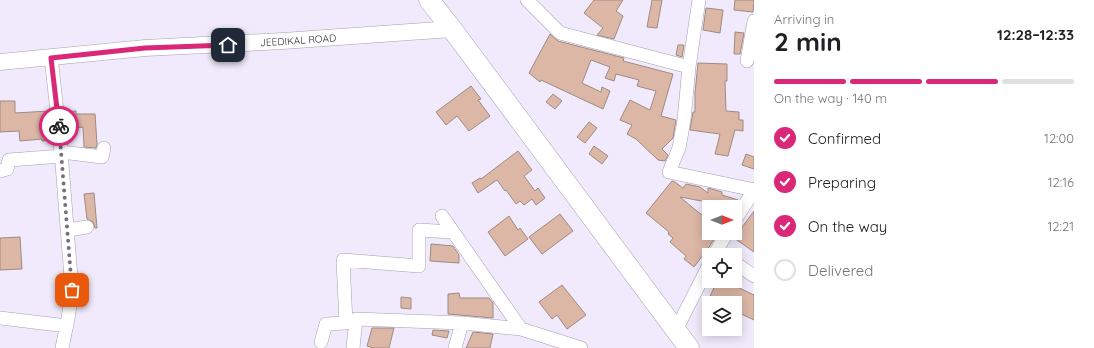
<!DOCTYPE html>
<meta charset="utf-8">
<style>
body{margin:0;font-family:Quicksand,sans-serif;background:#f2f2f2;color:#202124;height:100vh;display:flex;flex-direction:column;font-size:15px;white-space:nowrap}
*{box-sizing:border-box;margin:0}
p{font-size:13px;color:#757577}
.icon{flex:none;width:22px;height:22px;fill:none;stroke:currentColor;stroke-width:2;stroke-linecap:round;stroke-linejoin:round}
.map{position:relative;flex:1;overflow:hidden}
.drawer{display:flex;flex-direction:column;background:#fff;width:340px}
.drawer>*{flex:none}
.needle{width:26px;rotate:90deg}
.tools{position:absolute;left:702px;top:200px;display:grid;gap:8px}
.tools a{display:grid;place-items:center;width:40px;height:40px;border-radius:0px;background:#fff;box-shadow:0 2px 10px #0003;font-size:20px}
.pin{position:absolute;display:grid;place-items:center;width:34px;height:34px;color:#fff;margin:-17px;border-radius:8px;box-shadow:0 2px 6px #0006}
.courier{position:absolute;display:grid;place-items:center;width:40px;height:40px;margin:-20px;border:3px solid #db2777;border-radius:50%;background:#fff;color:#222;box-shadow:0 1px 5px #0007}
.headline em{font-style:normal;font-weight:800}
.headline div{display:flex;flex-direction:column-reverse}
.headline{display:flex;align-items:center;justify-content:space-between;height:68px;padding:0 20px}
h1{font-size:26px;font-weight:800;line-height:30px}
.bar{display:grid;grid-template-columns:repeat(4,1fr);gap:6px 4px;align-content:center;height:48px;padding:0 20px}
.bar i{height:5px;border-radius:3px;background:#e0e0e0}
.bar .on{background:#db2777}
.bar p{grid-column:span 4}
ol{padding:0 20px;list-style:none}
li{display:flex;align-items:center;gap:12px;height:44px}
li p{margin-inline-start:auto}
li .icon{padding:4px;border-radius:50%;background:#db2777;color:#fff;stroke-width:4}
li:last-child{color:#757577}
li i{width:22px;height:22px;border:2px solid #e0e0e0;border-radius:50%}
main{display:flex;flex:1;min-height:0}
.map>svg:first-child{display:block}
</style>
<main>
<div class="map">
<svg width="754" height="348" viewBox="0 0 754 348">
<rect width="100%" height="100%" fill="#f1eafc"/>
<path fill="#ddb7a6" stroke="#9d8b83" d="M594,0H623L616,11L623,16L614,39L597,35L603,28L584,13Z
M652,0H662L657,28L647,27Z
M735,0H754L753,12L734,10Z
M706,8L723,10L720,33L703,30Z
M735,32L744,33L740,54H734Z
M550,34L558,41L620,57L624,58L623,61L673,74L661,116L676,120L673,138L662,149L668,155L665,161L658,160L636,139L627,134L632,125L620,120L630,100L650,110L656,91L637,86L639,80L616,74L614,81L605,78L610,67L591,60L582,83L601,92L602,87L610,91L603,109L541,80L540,82L529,73Z
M678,45H684L682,57L676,55Z
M698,63L727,64V81H725L726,111L739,112V120H743V131L735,130L728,156L715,154L720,134L690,130L693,112H695V93Z
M471,86L481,99L478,100L490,116L469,131L457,116L446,125L436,112Z
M553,94L562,101L555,109L546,102Z
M0,101H15V113L49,111L52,140L42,141V139L20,141L19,131L0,132Z
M76,111V114H95L97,144L96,148L84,147L83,127L67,129L65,112Z
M589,122L597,128L585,143L577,137Z
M594,146L608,156L602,164L589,154Z
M518,151L532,170L524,176L535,191L538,188L545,198L536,205L532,199L524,205L520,201L516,204L506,190L505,191L497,180L478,193L472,183L480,178L481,179Z
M746,154L754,157V169L742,165Z
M672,181L675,182L683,188L686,184L700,187L708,193V188L722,192V195L738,200L734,207H723V205L680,197L709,221V233H718L709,247L694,267L684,259L686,256L670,242L673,238L668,234L669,232L646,213Z
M94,193L97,228H95L93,222L87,219L84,194Z
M754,211V252L734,238Z
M560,214L573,231L542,254L529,237Z
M509,216L518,230L520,228L528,239L505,256L488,232Z
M20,237L22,269L0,270V238Z
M431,244L453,246L459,255V263L430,261Z
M717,281H732L731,284L754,295V320L735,311V303H707Z
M562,285L586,315L567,329L557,315L552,319L539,302Z
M459,293L460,298H489L493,303V318L448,314V294Z
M401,297L411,298V309L401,308Z
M372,328H394L389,348H373L367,346Z
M433,330L449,331L447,338L432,335Z
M473,332L493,334L490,348H466Z"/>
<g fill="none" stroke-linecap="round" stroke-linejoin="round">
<g stroke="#a59faf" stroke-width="14">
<path id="minor" d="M527,0L560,33L689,67L699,0
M51,57L60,139L72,290L68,319L62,348
M747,61L754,21
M689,67L684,120L679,148L669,172L754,190L735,220
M62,152L102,157L104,148
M0,171L7,169L9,160L62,156
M442,216L521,329
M68,230L87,227
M714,255L727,233
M735,263L754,276
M0,318L67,326
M676,330L709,265
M321,342L326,324L346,323L343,260L419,266V230L452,232
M353,348L356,319L462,323L521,329L581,348
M455,348L462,323"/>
</g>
<g stroke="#a59faf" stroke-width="17">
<g id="tertiary">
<path id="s1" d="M0,62L145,48L283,41L452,29"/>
</g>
</g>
<g stroke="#a59faf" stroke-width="21">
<path id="primary" d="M429,0L452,29L689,348"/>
</g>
<use href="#minor" stroke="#fff" stroke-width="13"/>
<use href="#tertiary" stroke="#fff" stroke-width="16"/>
<use href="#primary" stroke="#fff" stroke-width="20"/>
</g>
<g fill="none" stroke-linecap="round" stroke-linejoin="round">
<path stroke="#75707b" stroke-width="4" stroke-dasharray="0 7.2" d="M59,126L72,290"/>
<path stroke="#db2777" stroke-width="5" d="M59,126L51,58L145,48L228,45"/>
</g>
<g text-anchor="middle" stroke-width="3" stroke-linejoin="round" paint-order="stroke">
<g font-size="10" fill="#322f36" stroke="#fff">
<text dy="4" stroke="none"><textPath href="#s1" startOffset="299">JEEDIKAL ROAD</textPath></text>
</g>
</g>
</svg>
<div class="tools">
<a><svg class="needle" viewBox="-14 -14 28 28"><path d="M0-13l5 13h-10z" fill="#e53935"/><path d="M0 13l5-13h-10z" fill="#757577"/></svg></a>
<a><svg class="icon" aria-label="locate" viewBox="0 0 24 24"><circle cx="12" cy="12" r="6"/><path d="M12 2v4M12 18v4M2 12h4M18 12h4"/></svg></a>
<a><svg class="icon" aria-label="layers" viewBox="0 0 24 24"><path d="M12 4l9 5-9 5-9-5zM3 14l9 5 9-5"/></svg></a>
</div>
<div class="pin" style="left:72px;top:290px;background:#ea580c"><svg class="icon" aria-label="bag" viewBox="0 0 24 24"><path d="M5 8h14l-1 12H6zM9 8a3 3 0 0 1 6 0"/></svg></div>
<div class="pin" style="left:228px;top:45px;background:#1f2937"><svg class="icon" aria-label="home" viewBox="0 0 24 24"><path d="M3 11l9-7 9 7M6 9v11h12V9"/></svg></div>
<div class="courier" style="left:59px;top:126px"><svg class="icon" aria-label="bike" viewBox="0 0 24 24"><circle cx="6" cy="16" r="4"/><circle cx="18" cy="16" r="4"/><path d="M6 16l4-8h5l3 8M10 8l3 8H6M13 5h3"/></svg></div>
</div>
<section class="drawer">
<div class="headline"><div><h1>2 min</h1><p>Arriving in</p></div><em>12:28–12:33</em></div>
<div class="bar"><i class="on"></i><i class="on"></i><i class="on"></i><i></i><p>On the way · 140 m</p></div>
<ol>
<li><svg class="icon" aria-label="check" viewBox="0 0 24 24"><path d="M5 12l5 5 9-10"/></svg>Confirmed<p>12:00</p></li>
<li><svg class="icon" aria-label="check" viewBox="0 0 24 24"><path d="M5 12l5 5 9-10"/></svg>Preparing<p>12:16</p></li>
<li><svg class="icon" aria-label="check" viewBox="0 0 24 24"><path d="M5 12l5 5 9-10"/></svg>On the way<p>12:21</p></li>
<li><i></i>Delivered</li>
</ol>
</section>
</main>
